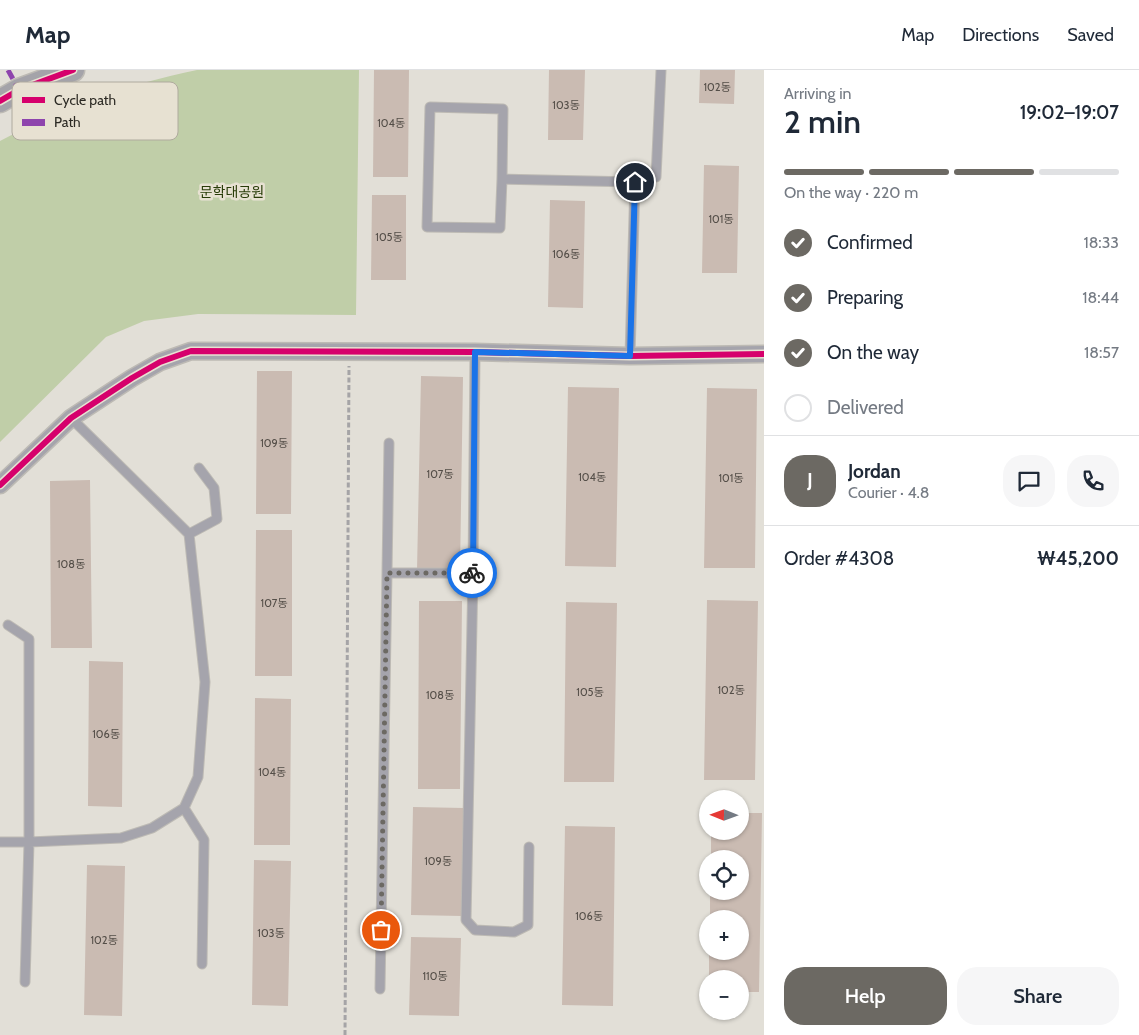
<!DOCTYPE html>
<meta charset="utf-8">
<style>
body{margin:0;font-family:Cabin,"Noto Sans KR",sans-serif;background:#f6f6f7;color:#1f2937;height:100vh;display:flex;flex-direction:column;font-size:19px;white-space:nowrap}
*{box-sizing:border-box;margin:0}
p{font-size:16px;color:#747a83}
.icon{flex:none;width:28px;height:28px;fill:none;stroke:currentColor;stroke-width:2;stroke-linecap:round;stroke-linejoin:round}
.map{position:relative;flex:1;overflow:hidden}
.drawer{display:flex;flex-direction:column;background:#fff;width:375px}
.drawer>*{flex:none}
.needle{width:32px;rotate:271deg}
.controls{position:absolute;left:699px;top:720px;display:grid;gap:10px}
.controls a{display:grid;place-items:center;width:50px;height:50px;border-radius:50%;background:#fff;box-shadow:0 1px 4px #0004;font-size:25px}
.pin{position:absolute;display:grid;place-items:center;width:42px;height:42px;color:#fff;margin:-21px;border:2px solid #fff;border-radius:50%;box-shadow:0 1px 5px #0007}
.courier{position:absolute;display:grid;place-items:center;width:50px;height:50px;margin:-25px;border:4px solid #1a73e8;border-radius:50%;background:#fff;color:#222;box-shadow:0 1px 6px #0007}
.head em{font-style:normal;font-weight:600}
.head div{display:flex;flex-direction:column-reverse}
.head{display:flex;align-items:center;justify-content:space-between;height:85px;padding:0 20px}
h1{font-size:32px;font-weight:600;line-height:38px}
.bar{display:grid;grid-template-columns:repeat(4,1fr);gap:8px 5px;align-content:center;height:60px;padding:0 20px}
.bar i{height:6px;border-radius:4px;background:#e0e1e3}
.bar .current{background:#6c6963}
.bar p{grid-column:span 4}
.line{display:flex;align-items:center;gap:12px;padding:0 20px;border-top:1px solid #e0e1e3}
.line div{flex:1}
.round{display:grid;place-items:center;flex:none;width:52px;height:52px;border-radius:20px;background:#f6f6f7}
ol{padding:0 20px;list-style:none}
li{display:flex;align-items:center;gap:15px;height:55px}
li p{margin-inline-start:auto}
li .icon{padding:5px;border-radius:50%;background:#6c6963;color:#fff;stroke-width:4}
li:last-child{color:#747a83}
li i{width:28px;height:28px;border:2px solid #e0e1e3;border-radius:50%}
.cta{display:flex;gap:10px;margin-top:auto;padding:10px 20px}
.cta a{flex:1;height:58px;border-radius:20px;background:#6c6963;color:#fff;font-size:20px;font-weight:600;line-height:58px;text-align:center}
.cta a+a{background:#f6f6f7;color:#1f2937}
header{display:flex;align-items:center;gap:30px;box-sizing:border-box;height:70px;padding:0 25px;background:#fff;border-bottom:1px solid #e0e1e3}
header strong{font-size:24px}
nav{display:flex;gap:28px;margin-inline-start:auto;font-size:18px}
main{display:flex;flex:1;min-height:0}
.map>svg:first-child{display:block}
</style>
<header>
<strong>Map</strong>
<nav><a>Map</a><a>Directions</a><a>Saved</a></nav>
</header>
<main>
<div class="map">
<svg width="764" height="965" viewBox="0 0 764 965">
<rect width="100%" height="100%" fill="#e2dfd7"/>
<path fill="#c0cea8" d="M197,0H359L356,245L198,244L144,251L106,267L0,372V71C62,38 128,14 197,0Z"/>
<path fill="#cabbb2" d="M374,0H409L408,107H373Z
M549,0H585L583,70H548Z
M700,0H735L734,34L699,33Z
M704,95L739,96L737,203H702Z
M372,125H406V210H371Z
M550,130L585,131L583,238L548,237Z
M257,301H292L291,444H256Z
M421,306L463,307L460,501H417Z
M568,317L619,318L616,497L565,496Z
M707,318L757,319L755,498H704Z
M90,410L92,578H51L50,411Z
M256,460H292V606H255Z
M707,530L758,531L755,710H704Z
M419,531H462L460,719H418Z
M566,532L617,533L614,712H564Z
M89,591L123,592L122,737L88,736Z
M255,628L291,629L290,775H254Z
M413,737L464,738L462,846L411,845Z
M740,743H762L759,922H740V909H709V881H740V849H710V821H740V789H711V761H740Z
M565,756L615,757L613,936L562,935Z
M254,790L291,791L288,936L252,935Z
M87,795L125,796L122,946L84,945Z
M411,867L461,868L459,946L409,945Z"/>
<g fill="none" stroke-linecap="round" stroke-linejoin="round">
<g stroke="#bdbab4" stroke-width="11">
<path id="lane" d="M502,109L503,39L430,37L427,157L500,158L502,109L635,112
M475,282L473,503L466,850L475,860L514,862L528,855L529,777
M630,286L635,112L656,107L661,0
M189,464L217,449L214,418L199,398
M387,503L389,373
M8,555L29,569V772L25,912
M184,738L204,770L202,894
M0,772H29L121,768L152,758L184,738L198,707L205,612L189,464L71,348
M380,919L387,503H473"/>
</g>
<g stroke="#bdbab4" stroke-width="19">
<path id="street" d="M0,415L71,348L132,308L160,292L191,281L475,282L630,286L764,284"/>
</g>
<g stroke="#bdbab4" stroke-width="25">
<path id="secondary" d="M0,31L19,20L73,0"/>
</g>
<path stroke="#a5a4a6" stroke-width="3" stroke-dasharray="5 2.5" stroke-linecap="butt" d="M345,965L349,296"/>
<use href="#lane" stroke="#a5a4ac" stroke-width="9"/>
<use href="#street" stroke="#a5a4ac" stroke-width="16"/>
<use href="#secondary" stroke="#a4a3a9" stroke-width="22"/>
<path stroke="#8e44ad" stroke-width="5" stroke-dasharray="10 5" stroke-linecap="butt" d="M8,0L19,20"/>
<g stroke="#e7e1d2" stroke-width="9">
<path id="cycleway" d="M0,31L19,20L73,0
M0,415L71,348L132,308L160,292L191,281L475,282L630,286L764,284"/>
</g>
<use href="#cycleway" stroke="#d6006c" stroke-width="6"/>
</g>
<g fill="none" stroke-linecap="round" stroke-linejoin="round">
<path stroke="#6c6963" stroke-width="5" stroke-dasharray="0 9" d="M381,860L387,503H472"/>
<path stroke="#1a73e8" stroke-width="6" d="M472,503H473L475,282L630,286L635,112"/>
</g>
<g text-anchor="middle" stroke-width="5" stroke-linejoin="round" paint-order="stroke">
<g font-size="11" fill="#544e48">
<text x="717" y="21">102동</text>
<text x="566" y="39">103동</text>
<text x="391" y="57">104동</text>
<text x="721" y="153">101동</text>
<text x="389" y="171">105동</text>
<text x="566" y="188">106동</text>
<text x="274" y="377">109동</text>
<text x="440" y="408">107동</text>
<text x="592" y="411">104동</text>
<text x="731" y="412">101동</text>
<text x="71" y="498">108동</text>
<text x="274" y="537">107동</text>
<text x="731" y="624">102동</text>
<text x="590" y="626">105동</text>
<text x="440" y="629">108동</text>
<text x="106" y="668">106동</text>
<text x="272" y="706">104동</text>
<text x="438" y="795">109동</text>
<text x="589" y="850">106동</text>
<text x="271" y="867">103동</text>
<text x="104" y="874">102동</text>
<text x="435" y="910">110동</text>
</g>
<g font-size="14" fill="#293c09" stroke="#e7e1d2">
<text x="232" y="127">문학대공원</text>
</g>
</g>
<rect x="12" y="12" width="166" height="58" rx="8" fill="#e7e1d2" stroke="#afaa9e" stroke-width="1"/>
<rect x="22" y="27" width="23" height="6" fill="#d6006c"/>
<rect x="22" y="49" width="23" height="7" fill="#8e44ad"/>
<g font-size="14" fill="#2c2a24">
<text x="54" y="35">Cycle path</text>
<text x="54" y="57">Path</text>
</g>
</svg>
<div class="controls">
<a><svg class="needle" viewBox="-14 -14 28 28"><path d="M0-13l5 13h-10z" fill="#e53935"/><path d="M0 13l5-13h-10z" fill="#747a83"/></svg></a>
<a><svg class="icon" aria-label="locate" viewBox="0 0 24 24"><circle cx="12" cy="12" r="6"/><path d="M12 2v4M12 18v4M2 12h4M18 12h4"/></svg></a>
<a>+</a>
<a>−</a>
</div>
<div class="pin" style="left:381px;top:860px;background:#ea580c"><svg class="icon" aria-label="bag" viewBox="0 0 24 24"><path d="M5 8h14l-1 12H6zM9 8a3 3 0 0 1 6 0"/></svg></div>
<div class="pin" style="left:635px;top:112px;background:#1f2937"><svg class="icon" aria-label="home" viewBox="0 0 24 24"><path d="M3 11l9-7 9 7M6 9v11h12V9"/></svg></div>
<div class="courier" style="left:472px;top:503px"><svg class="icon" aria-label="bike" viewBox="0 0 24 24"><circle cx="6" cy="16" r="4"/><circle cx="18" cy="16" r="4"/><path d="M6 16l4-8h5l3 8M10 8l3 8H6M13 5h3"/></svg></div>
</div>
<section class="drawer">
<div class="head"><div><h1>2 min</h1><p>Arriving in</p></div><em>19:02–19:07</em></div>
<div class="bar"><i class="current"></i><i class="current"></i><i class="current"></i><i></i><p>On the way · 220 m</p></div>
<ol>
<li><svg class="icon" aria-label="check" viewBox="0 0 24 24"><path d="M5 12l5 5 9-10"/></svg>Confirmed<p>18:33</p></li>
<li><svg class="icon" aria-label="check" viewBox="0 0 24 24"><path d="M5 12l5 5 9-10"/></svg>Preparing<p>18:44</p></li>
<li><svg class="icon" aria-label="check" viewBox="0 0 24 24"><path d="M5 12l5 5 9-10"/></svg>On the way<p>18:57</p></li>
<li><i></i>Delivered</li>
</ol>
<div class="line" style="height:90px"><b class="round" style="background:#6c6963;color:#fff">J</b><div><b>Jordan</b><p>Courier · 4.8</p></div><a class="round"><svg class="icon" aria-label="chat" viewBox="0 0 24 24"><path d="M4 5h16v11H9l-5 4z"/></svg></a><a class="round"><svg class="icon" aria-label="phone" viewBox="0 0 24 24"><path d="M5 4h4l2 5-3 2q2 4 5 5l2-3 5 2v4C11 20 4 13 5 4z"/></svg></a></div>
<div class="line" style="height:65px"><div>Order #4308</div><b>₩45,200</b></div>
<div class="cta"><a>Help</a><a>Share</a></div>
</section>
</main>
